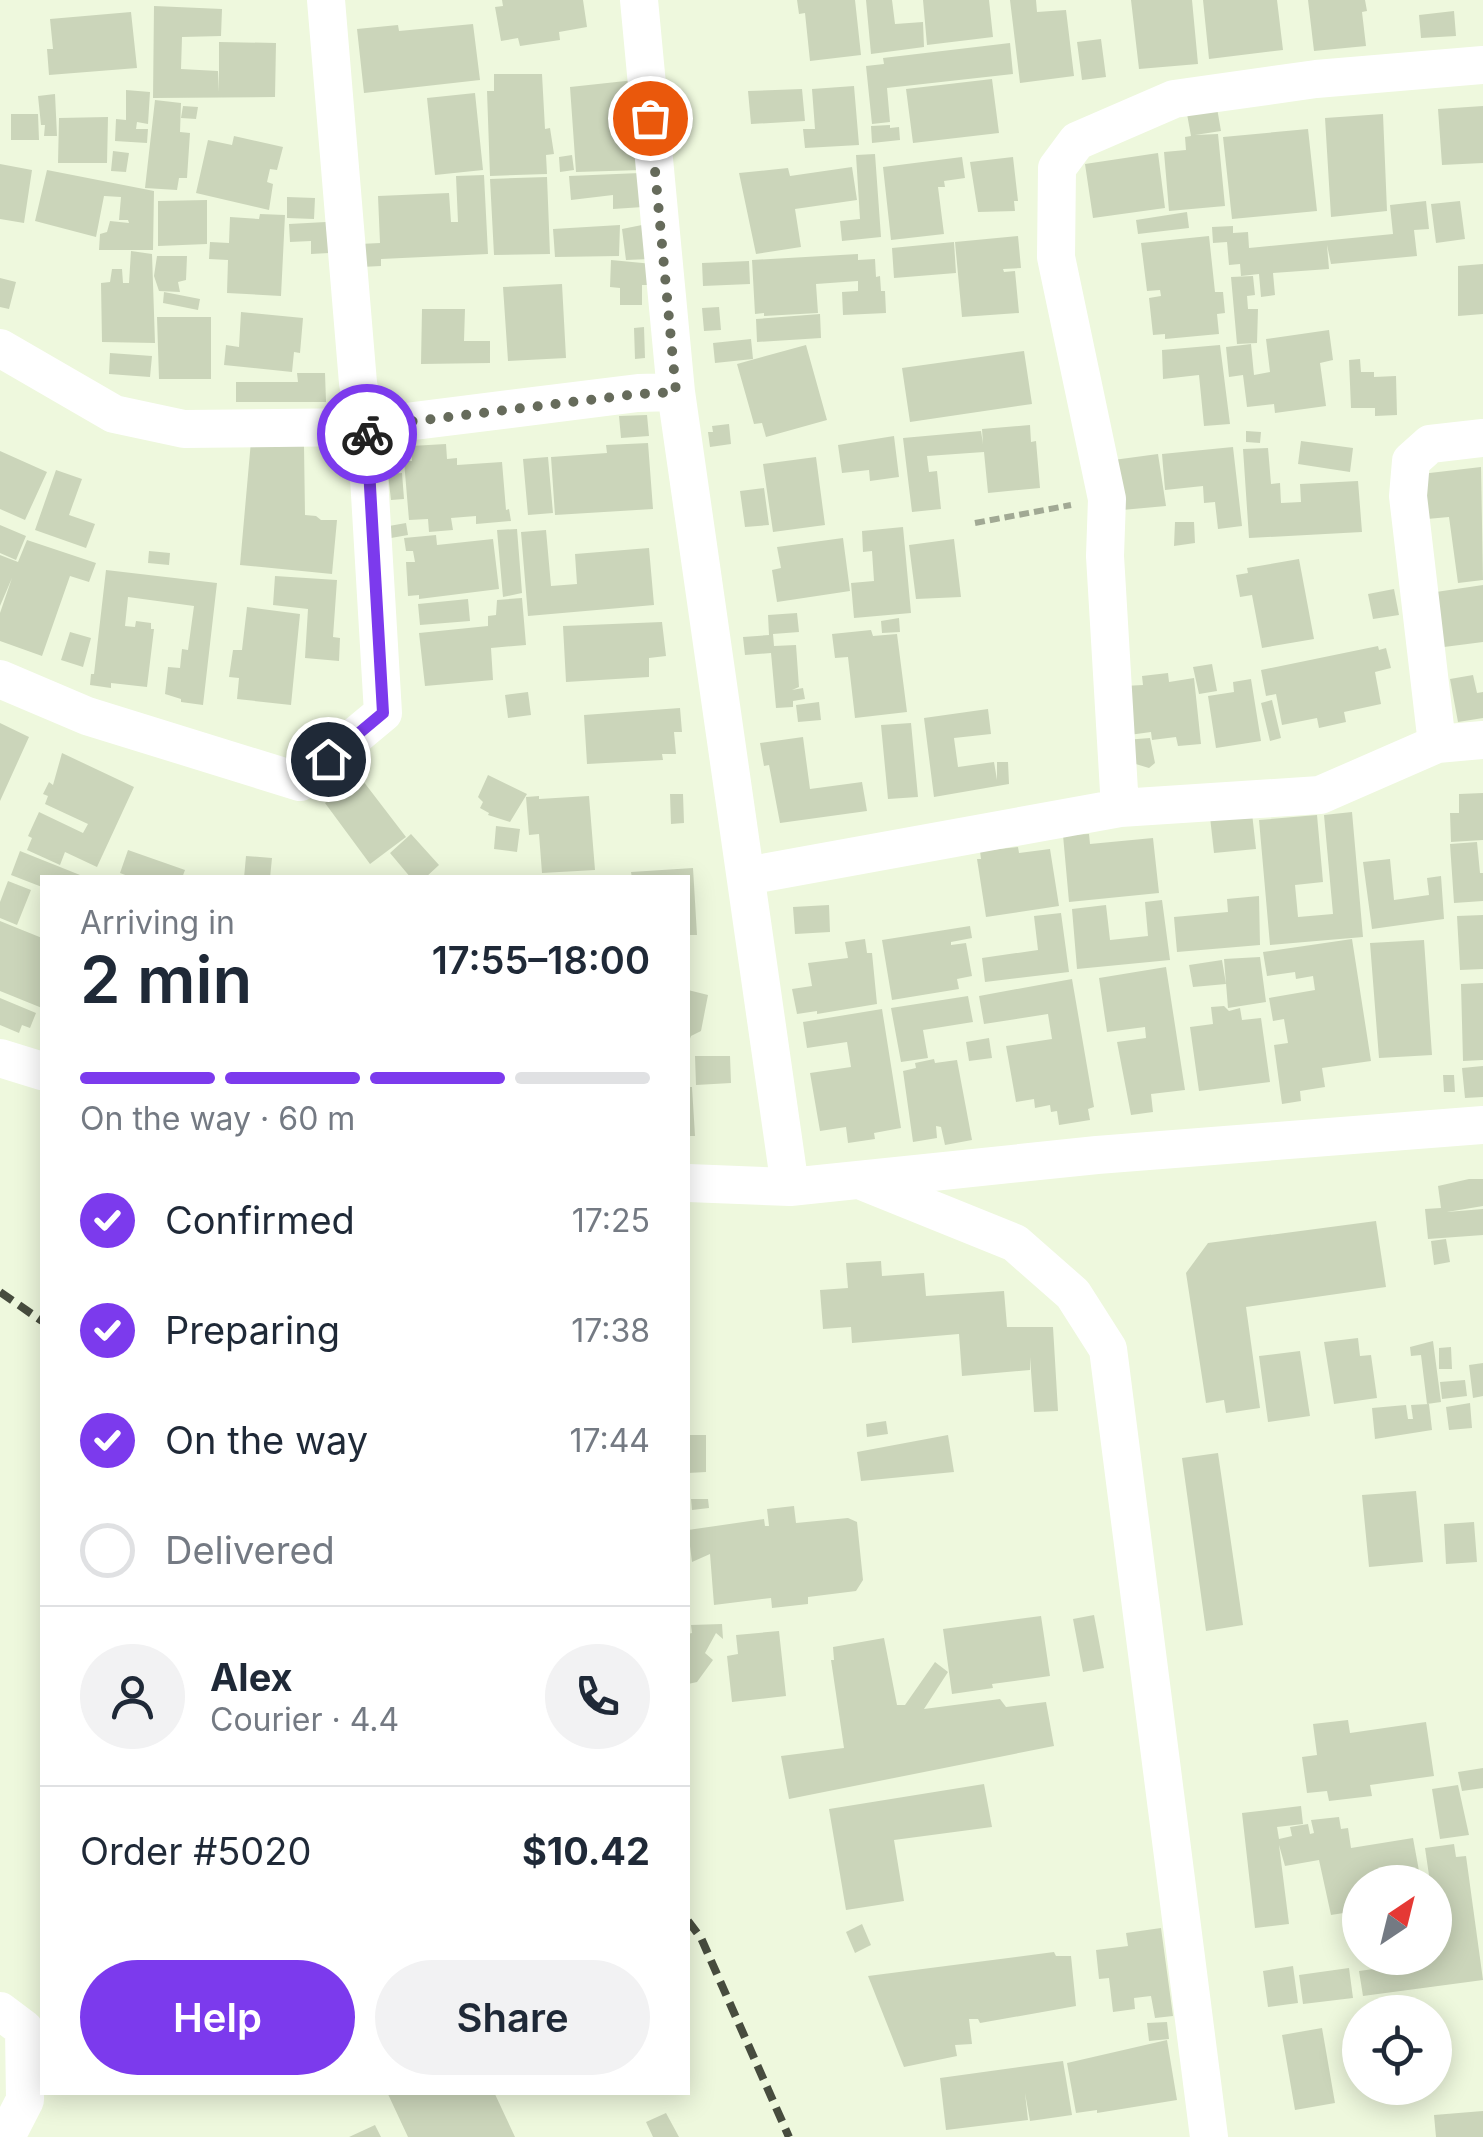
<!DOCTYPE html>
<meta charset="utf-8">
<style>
body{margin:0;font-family:Inter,sans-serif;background:#f2f2f3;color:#1f2937;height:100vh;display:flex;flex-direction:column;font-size:38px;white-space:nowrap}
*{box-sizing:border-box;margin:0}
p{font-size:32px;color:#747a83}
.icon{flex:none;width:55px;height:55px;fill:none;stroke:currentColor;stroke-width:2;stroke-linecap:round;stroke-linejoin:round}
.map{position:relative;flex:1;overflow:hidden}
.panel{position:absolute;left:40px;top:875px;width:650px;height:1220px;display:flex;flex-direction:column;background:#fff;border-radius:0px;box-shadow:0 5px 25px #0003}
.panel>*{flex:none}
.needle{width:65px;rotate:35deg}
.tools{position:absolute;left:1342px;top:1865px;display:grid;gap:20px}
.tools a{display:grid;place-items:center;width:110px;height:110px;border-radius:50%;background:#fff;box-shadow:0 5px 25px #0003;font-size:50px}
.pin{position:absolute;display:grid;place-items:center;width:85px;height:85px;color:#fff;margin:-42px;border:5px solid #fff;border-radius:50%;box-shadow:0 2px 10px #0007}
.courier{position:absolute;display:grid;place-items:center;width:100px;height:100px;margin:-50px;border:8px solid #7c3aed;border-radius:50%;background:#fff;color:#222;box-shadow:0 2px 12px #0007}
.headline em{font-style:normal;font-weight:600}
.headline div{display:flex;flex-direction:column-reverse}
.headline{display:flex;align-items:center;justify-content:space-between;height:170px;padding:0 40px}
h1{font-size:65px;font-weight:600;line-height:75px}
.bar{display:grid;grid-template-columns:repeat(4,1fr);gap:15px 10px;align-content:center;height:120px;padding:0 40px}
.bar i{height:12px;border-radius:8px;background:#e0e1e3}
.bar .active{background:#7c3aed}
.bar p{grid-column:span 4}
.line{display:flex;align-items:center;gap:25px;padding:0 40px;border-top:2px solid #e0e1e3}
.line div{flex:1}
.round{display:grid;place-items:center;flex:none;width:105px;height:105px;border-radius:52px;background:#f2f2f3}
ol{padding:0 40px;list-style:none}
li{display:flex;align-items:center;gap:30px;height:110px}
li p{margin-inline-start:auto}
li .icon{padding:10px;border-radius:50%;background:#7c3aed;color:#fff;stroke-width:4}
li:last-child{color:#747a83}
li i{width:55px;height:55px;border:5px solid #e0e1e3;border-radius:50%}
.cta{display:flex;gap:20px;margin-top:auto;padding:20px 40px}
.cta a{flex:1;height:115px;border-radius:60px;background:#7c3aed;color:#fff;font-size:40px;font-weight:600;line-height:115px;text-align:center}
.cta a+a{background:#f2f2f3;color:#1f2937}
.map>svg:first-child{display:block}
</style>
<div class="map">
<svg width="1483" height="2137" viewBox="0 0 1483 2137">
<rect width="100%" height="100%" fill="#eef8dd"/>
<path fill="#cbd5ba" d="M502,0H583L587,27L559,32L560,40L520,46L518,38L501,41L495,7L503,6Z
M797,0H855L861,55L810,61L805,13L799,14Z
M866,0H892L895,24L923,22L924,47L871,54Z
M923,0H989L993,37L927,45Z
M1010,0H1036L1037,12L1066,10L1074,76L1020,83Z
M1131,0H1192L1198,64L1139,69Z
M1203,0H1277L1283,50L1209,59Z
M1308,0H1365L1367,11L1362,12L1366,46L1314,51Z
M154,6L222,9L221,36L182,37L181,69L218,71L219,92V42L276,43L275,97L153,98Z
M1454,11L1456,36L1421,38L1419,15Z
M131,12L137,68L49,75L47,49H53L50,19Z
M473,24L480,80L364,93L357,29L398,25L399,31Z
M1101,39L1106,77L1082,80L1077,42Z
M1010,43L1013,74L887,88L890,122L872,124L866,66L884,64L883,58Z
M494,74H542L545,129L550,128L554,154L546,155L547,174L490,176L487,91H494Z
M992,79L999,133L913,143L906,89Z
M635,80L642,170L576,172L570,87Z
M854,86L859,145L805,148L803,129H815L812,89Z
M802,89L805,121L751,124L748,91Z
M126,90L150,92L148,124L137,122L136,129H148L147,143L115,141L116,119L126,120Z
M475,93L483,170L435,175L427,98Z
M55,94L57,136H44L45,125H41L38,96Z
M155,100L181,103L180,132L190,133L187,178H179L177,190L145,188Z
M183,106L198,107L196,119L181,118Z
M1483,106V163L1442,165L1438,109Z
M1217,108L1221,131L1195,135L1218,134L1225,206L1169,211L1164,152L1186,150L1185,137L1191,136L1187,114Z
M11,114H38L39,140H11Z
M1383,114L1387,211L1331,217L1325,118Z
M108,117L107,163H58L59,118Z
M890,125V128L899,127L900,140L872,143L871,126Z
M1308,129L1317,211L1232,219L1223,137Z
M234,136L283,147L277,170L270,169L267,182L273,184L269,210L196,193L208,140L232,145Z
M113,151L129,153L126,172L111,171Z
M1158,153L1165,208L1093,218L1085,164Z
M875,154L881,237L842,241L840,221L860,219L856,155Z
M572,155L574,170L560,172L559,157Z
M962,157L965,178L944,181L945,187H938L944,234L891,240L883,167Z
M1013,157L1018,201H1014L1015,211L978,212L970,162Z
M0,164L32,170L24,223L0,219Z
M852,167L857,200L795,209L801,247L756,254L739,173L788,168L790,176Z
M47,170L154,191L153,250H99L100,234L107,232L110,221L129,223L128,220H119L121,197L104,196L96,237L35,221Z
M640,173L658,206L613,209V195L571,200L569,176Z
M484,175L488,254L381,259V266L361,267L360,244L380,243L378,196L449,193L451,222H458L456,176Z
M547,177L550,254L494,255L490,179Z
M287,197L315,198L314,219L287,218Z
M207,200V244L158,246V201Z
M1426,201L1429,229L1414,230L1417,256L1331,264L1327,245L1329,269L1273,273L1275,295L1261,297L1259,274L1241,276L1240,264L1229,265L1227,242L1213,243L1212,227L1233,226V233L1248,232L1249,248L1393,234L1390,205Z
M1460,201L1465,239L1436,243L1431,204Z
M1187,212L1189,228L1138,234L1136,220Z
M260,214L285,215L281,296L227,293L228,260L209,259L210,242L229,243L230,217L259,219Z
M326,222L329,253L311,254V241L290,242L289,224Z
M647,224L650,259L626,260L622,229Z
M620,225L619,256L555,257L553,229Z
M1018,236L1021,268L1003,269L1004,272L1015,271L1019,313L962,317L955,242Z
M1209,236L1215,292H1223L1225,313L1217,314L1219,334L1165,339V334L1153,335L1149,298L1161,296L1160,290L1147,291L1141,243Z
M954,242L956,273L894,278L892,248Z
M131,251L152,254L155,343L102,342L101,283L110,282L112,269H122L123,283H129Z
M858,254V260L875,259L876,277L880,276L881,291H885L886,313L843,315L842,292L858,291V281L816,284L818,313L764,316V313L755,314L752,260Z
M157,256H187L186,280L178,282L180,292L159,291L154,276Z
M611,260L653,264L654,285H642V305H620V288L610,287Z
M749,261L750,284L703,286L702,263Z
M1483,264V314L1458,316V266Z
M1253,276L1255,295L1247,296L1248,309H1258L1257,343L1237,344L1231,277Z
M0,278L16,282L9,309L0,307Z
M562,284L566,358L508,361L503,287Z
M164,292L200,299L198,310L163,303Z
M719,307L721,330L704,331L702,308Z
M422,309H465L464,341H490V363L421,364Z
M241,312L303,318L300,353L294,352L292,372L224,365L226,345L239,347Z
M820,314L821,338L757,342L756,319Z
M157,317H211V379H159Z
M644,327L645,358L635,359L634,328Z
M1329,330L1333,360L1320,363L1326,406L1275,413L1274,404L1247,407L1243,375L1229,377L1226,347L1251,344L1254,375L1270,372L1266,339Z
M751,339L753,359L715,363L713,343Z
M806,345L827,420L766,437L762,423L754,424L737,364Z
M1220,345L1230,424L1204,426L1199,375L1163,379L1162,350Z
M1024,351L1032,404L910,422L902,368Z
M110,353L152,356L150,377L109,374Z
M1360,359L1361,372H1374V377L1396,376L1397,415L1375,416V408H1351L1349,360Z
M297,373H325L326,402H236V382H298Z
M647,415L649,436L621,438L619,416Z
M729,424L731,444L710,447L708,432H713L712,426Z
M1030,425L1031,442L1036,441L1040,488L988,493L984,452L927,456L929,472L937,471L941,509L912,512L903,438L981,431L983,444L982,429Z
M1246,431L1261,432L1260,443L1246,442Z
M894,436L899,477L870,481L869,470L842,473L838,445Z
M251,441L304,446L305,515L316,516L321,520H337L332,574L240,565Z
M1301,441L1353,448L1350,472L1298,464Z
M648,443L653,509L555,515L551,457L607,453L606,445Z
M446,444L447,459L457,458V465L502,462L506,510L509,509L511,521L476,524V516L451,518L453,530L429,532L428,519L409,520L404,461H412L411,446Z
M1233,447L1242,526L1218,529L1215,502L1204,503L1203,486L1165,490L1162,454Z
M1268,448L1271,484L1280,483L1281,503L1301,502L1300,484L1358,481L1362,532L1249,538L1243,449Z
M0,451L47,472L25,520L0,509Z
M1158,454L1166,506L1111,511L1106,461Z
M548,457L553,513L528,515L523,459Z
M816,457L825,525L773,532L763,464Z
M1481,467L1483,580L1458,583L1449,517L1427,519L1421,474Z
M56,470L82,479L69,515L95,524L86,548L35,530Z
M402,473L404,499L391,500L388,474Z
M764,488L769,525L745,527L740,491Z
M1175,522H1194L1195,543L1174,546Z
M406,523L408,535L391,538L389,526Z
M0,525L26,536L16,560L0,553Z
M903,527L911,613L854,618L851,583L874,581L872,551L863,552L862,531Z
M517,529L522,593L503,597L497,530Z
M546,530L551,586L577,584L575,554L649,548L654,605L528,616L521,532Z
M436,535L437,545L493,539L499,589L419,599V595L408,596L406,562H415L413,551H406L404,538Z
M843,538L850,591L777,602L772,570L781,568L777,547Z
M954,539L961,597L916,599L909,545Z
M27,540L96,563L89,582L70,576L42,656L0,641V613L12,578L0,606V555L18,562Z
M149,551L170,553L169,565L148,563Z
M1299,559L1314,639L1262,648L1252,595L1240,597L1236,575L1248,573L1247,568Z
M106,570L217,583L203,705L181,702V699L165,694L168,667L180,668L182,649L188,650L194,606L128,597L125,626L135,627L136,621L151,623V629H154L147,687L111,683V688L90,685L91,674H94Z
M275,576L337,580L333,637L340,638L339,661L305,658L308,609L273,605Z
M1483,585V642L1444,647L1436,592Z
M1394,589L1399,615L1373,619L1368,594Z
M522,598L526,645L491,648L493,680L425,686L419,633L488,626V616L496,615L497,600Z
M468,599L470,621L420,625L418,604Z
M247,607L300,614L291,705L237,699L239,678L229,677L233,650H242Z
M797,613L799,632L773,634L774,646L796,645L799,687L792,690L803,688L805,699L793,701V707L776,708L771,653L745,655L743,637L769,635L768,615Z
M899,618L900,632L882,633L881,621Z
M662,622L666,656L649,658V677L566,682L563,626Z
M871,630L873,636L897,634L907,712L855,718L848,657L835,658L832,634Z
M70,632L91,638L83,667L61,660Z
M1378,646L1379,650L1386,648L1391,668L1375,672L1381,704L1344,712L1346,722L1319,728L1317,718L1282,725L1276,694L1266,696L1261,670Z
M1212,664L1217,691L1199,694L1193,667Z
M1168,673L1169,682L1194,678L1201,744L1178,746L1176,737L1152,740L1151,732L1129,735L1124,686L1143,685L1142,676Z
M1473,675L1477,693L1483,692V718L1458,722L1450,679Z
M1251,679L1261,741L1216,748L1208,696L1234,692L1233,682Z
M528,692L531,715L508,718L505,695Z
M1272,700L1281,738L1270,741L1261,703Z
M819,702L821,720L798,722L796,705Z
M680,708L682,732H674L676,754H662L663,760L587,764L584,715Z
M988,709L991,734L954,738L958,767L994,762L997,780V762H1008L1009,784L934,797L924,718Z
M0,723L29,737L0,801Z
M911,723L918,797L888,799L881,725Z
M803,737L810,789L862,782L867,811L780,823L769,765L764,766L760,743Z
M1150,738L1155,763L1149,768L1129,762L1125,740Z
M62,753L134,787L97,867L65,852L60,865L27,850L32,838L28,836L39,812L83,833L88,824L45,804L48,796L43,794L49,782L53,785Z
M488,775L527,794L510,822L488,815L489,813L480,808L483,802L478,797Z
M360,777L406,837L370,864L325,803Z
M1483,793V840L1451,842L1450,813H1459V794Z
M670,794H683L684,823L671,824Z
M539,796V799L589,796L595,870L542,873L539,834L529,835L526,797Z
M1352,812L1363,937L1270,945L1259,820L1317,815L1323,882L1295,885L1298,917L1333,914L1324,815Z
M1252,813L1256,849L1214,853L1210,817Z
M496,826L520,829L517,852L494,849Z
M411,834L439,865L425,878H411L390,853Z
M1089,834L1090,844L1153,838L1159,893L1069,902L1063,835Z
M1477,842L1480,873H1483V901L1454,903L1450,844Z
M1018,847L1019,853L1050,849L1059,906L986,917L977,859H981L980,851Z
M128,850L185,870L182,878H133L120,873Z
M20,851L85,877V878H42V887L11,875Z
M246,856L272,858L270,878H244Z
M1390,859L1394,900L1429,895L1427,878L1441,876L1444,919L1372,929L1363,862Z
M693,868L697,935H688V878H632L631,872Z
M8,881L31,890L17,925L0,918V902Z
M1259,896L1260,945L1177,952L1174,917L1228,912L1227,899Z
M1162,900L1170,960L1077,969L1072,909L1106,905L1110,940L1148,936L1145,902Z
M829,905L830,932L795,934L793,907Z
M1061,913L1069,972L985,982L982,958L1038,950L1034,916Z
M1483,915V969L1460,970L1457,916Z
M0,921L42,938V1008L0,991Z
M970,926L972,938L951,942V945L966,943L972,976L957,979L959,989L892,1000L882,940Z
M865,939L867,953H872L877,1004L817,1014V1011L797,1014L792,989L812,986L808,963L848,958L845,942Z
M1352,939L1371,1061L1322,1068L1325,1087L1300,1091L1301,1101L1282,1104L1274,1045L1288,1043L1284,1019L1273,1021L1269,998L1315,990L1313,976L1296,979L1295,972L1267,976L1263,952Z
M1424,940L1432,1055L1379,1058L1370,943Z
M1260,957L1266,1002L1228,1008L1224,959Z
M1222,960L1226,984L1193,987L1189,965Z
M1166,967L1185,1090L1151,1094L1153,1112L1131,1115L1117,1042L1146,1038L1145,1027L1107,1032L1099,978Z
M1072,979L1094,1107L1088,1109L1090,1120L1059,1125L1057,1111L1051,1112L1050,1105L1035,1108L1034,1099L1016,1102L1006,1046L1052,1039L1048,1014L984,1024L979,996Z
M1483,983V1060L1463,1061L1461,984Z
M688,990L708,995L701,1031L691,1036L688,1044Z
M968,996L973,1022L923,1030L928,1058L901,1062L891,1008Z
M0,998L36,1013L30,1028L22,1025L19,1033L0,1025Z
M1224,1006L1229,1011L1240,1008L1242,1020L1261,1018L1270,1082L1199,1091L1190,1027L1213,1024L1211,1007Z
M882,1009L901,1128L874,1133L875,1139L848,1143L846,1127L820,1131L810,1073L851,1067L847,1042L807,1048L803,1022Z
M989,1038L992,1058L969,1061L966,1042Z
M695,1056H730L731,1083L696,1085Z
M934,1059L935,1063L957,1060L972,1140L945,1145L941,1127L936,1126L937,1138L913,1142L903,1071L916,1068L915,1063Z
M1483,1066V1097L1465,1098L1462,1068Z
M1443,1075H1454L1455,1092H1444Z
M688,1087H692L695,1136H688Z
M1469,1179H1483V1206L1447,1212L1483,1209V1235L1428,1239L1425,1209L1441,1208L1438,1186Z
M1376,1221L1386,1287L1246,1307L1260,1408L1226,1413L1224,1400L1206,1403L1186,1273L1208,1243Z
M1446,1239L1450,1262L1434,1265L1431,1241Z
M881,1261L882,1276L924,1273L926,1296L1004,1291L1007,1327H1053L1058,1411L1034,1412L1030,1357V1370L962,1376L959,1334L852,1343L851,1327L823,1329L820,1290L848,1288L846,1263Z
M1358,1338L1360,1356L1371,1355L1377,1398L1334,1404L1324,1342Z
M1433,1341L1441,1402L1427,1404L1421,1355L1411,1356L1410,1347Z
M1451,1347L1452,1369H1439V1348Z
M1300,1351L1310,1416L1268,1422L1259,1356Z
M1483,1363V1396L1473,1398L1469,1365Z
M1465,1380L1467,1396L1442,1399L1440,1382Z
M1470,1403L1472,1428L1449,1430L1446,1407Z
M1429,1404L1432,1430L1375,1439L1372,1408L1406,1405L1408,1419H1413L1411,1405Z
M886,1421L888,1434L867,1437L866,1424Z
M688,1435H706V1472L688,1473Z
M948,1435L954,1472L861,1481L857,1452Z
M1218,1453L1243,1625L1206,1631L1182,1458Z
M1416,1491L1423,1562L1369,1567L1362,1495Z
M691,1499H708L709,1508L692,1510Z
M794,1506L796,1523L848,1518L857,1522L863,1580L856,1591L808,1597V1604L772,1608L771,1598L714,1605L710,1554L692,1562L688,1530L764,1519L765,1526H769L767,1509Z
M1474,1522L1477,1562L1446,1564L1444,1524Z
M1094,1615L1104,1668L1083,1672L1073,1619Z
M1041,1616L1050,1676L992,1684L993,1688L952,1694L943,1629Z
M722,1624L723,1639L716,1633L705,1653L713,1660L697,1682L688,1684V1634L692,1633L691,1625Z
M779,1631L786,1696L732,1702L727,1656L738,1654L736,1635Z
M884,1638L897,1705H905L935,1662L948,1672L924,1709L1000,1699L1006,1707L1046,1702L1054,1746L789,1799L781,1756L844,1748L831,1660H834L833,1647Z
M1348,1720L1350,1733L1426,1722L1434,1776L1370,1785L1372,1796L1329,1801L1327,1791L1307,1793L1302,1757L1317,1755L1313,1724Z
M1483,1768V1788L1462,1791L1458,1772Z
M984,1784L992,1827L894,1840L904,1901L846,1910L829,1809Z
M1458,1785L1469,1835L1440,1839L1432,1789Z
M1301,1806L1303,1824L1277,1827L1279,1839L1292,1836L1290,1827L1308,1824L1310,1834L1314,1833L1311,1820L1339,1817L1341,1829L1348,1828L1351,1848L1413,1838L1421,1882H1360L1358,1924L1356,1911L1331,1915L1319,1860L1285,1866L1279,1845L1289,1924L1255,1928L1242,1813Z
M1454,1844L1456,1857L1466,1856L1483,1980L1363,1996L1359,1971L1410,1964V1959L1440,1955L1435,1882H1430L1425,1848Z
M862,1924L871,1945L855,1953L846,1932Z
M1161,1928L1173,2016L1155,2018L1151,1996L1134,1998L1135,2009L1113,2012L1109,1978L1099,1979L1096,1950L1128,1946L1126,1933Z
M1054,1952L1056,1956H1071L1076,2006L980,2023L978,2019H969L972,2044L955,2045L957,2056L904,2067L868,1976Z
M1293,1966L1298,2003L1268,2007L1263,1971Z
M1349,1968L1353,1998L1303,2004L1299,1975Z
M1167,2022L1169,2039L1149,2041L1147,2023Z
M1322,2028L1335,2103L1295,2110L1282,2035Z
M1167,2040L1177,2100L1097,2113V2110L1076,2113L1067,2063Z
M1063,2061L1072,2115L1030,2121L1025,2093L1028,2120L946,2130L940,2078Z
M387,2092H494L515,2137H408Z
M1483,2111V2137H1436L1434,2115Z
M666,2113L679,2137H653L646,2122Z
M375,2125L381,2137H349Z"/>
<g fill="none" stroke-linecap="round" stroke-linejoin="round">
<path stroke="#a1a994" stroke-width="6" stroke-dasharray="10 5" stroke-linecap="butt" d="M975,523L1071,505"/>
<path stroke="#fff" stroke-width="38" d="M639,0L676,392L790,1187
M0,348L114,414L184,429L366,427L638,393L676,392
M0,679L87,716L300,782L383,713L366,427L358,383L326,0
M1437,744L1408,496L1411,461L1430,444L1483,438
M1120,808L1105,556L1107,499L1056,257L1057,168L1077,141L1174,99L1316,79L1483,65
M746,876L1120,808L1320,795L1437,744L1483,740
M0,1058L42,1071
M859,1180L1015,1243L1073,1294L1108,1349L1209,2137
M688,1183L790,1187L1097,1155L1483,1125
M0,2011L24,2029L25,2100L6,2137"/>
<path stroke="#474c3e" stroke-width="8" stroke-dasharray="15 8" stroke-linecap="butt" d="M0,1292L42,1321
M688,1921L701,1938L789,2137"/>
</g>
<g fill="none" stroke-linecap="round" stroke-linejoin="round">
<path stroke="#666b5b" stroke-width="10" stroke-dasharray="0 18" d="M367,434L366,427L638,394L676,392L650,118"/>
<path stroke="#7c3aed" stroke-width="12" d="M328,759L383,713L367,434"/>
</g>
</svg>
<div class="tools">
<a><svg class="needle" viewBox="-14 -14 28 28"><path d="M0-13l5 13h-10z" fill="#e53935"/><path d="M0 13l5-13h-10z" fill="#747a83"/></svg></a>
<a><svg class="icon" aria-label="locate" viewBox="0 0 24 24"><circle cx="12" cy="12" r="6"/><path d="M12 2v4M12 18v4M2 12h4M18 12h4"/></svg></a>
</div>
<div class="pin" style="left:650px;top:118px;background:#ea580c"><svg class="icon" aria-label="bag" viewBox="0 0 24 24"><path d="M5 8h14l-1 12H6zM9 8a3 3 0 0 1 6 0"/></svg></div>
<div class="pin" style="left:328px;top:759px;background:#1f2937"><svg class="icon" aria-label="home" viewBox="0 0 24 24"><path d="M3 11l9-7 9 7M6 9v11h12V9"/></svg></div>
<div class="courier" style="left:367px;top:434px"><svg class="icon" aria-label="bike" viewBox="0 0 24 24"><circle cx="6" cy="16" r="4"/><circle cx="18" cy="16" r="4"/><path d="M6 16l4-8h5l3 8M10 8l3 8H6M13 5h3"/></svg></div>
<section class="panel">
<div class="headline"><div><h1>2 min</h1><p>Arriving in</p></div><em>17:55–18:00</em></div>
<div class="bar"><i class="active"></i><i class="active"></i><i class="active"></i><i></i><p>On the way · 60 m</p></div>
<ol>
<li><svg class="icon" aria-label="check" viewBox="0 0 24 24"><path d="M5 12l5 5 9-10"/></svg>Confirmed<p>17:25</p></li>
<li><svg class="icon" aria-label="check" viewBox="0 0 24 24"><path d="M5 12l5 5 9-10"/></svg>Preparing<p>17:38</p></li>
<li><svg class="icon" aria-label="check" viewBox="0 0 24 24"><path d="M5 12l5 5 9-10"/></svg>On the way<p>17:44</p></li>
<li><i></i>Delivered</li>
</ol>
<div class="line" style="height:180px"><a class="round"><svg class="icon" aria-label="person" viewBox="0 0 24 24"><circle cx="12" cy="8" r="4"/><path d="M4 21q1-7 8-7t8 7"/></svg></a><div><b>Alex</b><p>Courier · 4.4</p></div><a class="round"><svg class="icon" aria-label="phone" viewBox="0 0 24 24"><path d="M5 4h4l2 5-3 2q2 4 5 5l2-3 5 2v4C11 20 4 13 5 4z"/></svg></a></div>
<div class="line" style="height:130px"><div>Order #5020</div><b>$10.42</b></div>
<div class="cta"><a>Help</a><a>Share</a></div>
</section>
</div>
